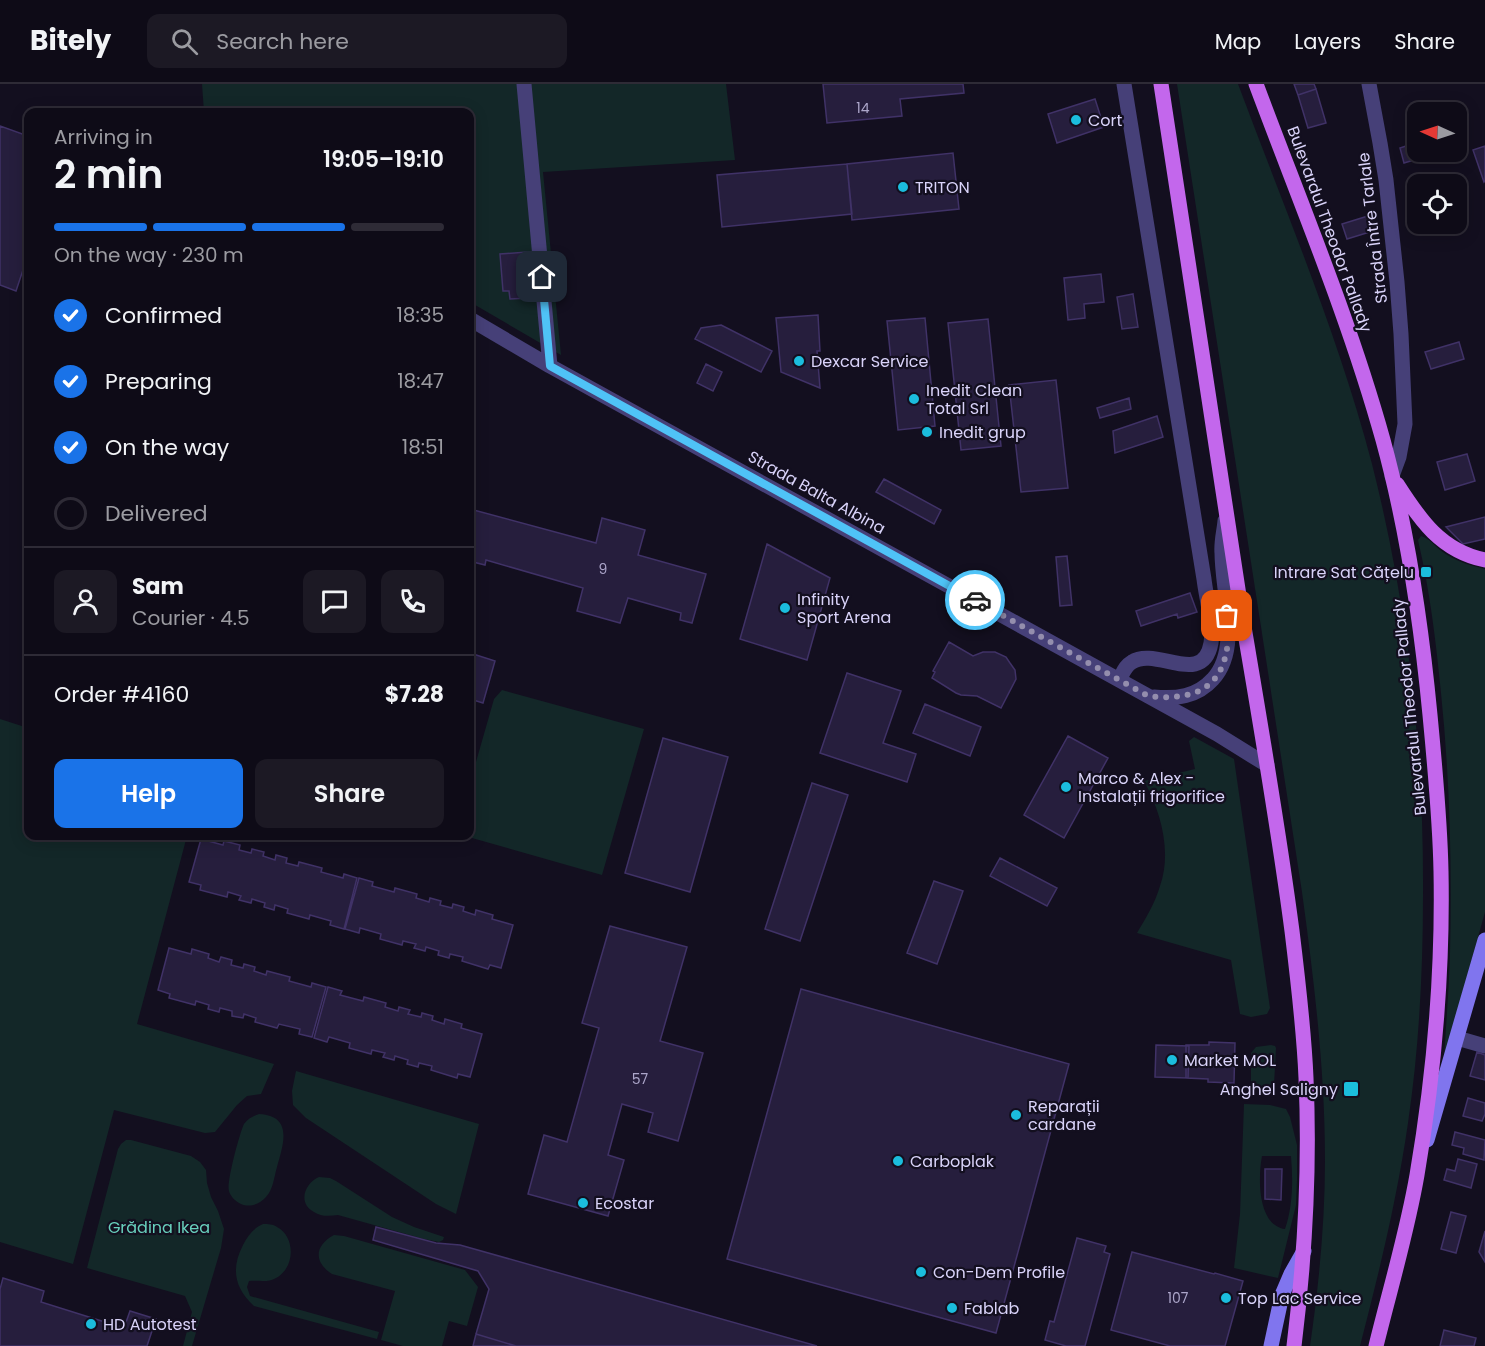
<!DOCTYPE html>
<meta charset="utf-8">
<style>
body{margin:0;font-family:Poppins,sans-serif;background:#1c1924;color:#f1f3f6;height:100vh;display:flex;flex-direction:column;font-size:22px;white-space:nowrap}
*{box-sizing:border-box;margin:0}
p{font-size:20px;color:#9b9ba1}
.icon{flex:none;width:33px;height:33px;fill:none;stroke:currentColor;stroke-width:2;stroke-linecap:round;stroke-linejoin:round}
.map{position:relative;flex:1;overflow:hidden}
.side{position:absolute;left:24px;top:24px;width:450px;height:732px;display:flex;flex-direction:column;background:#0e0b17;border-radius:12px;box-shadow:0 3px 15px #0003,0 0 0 2px #2e2b36}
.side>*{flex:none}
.needle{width:39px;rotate:273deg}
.controls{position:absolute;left:1407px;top:18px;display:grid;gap:12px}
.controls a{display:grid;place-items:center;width:60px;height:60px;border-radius:12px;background:#0e0b17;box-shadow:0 3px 15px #0003,0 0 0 2px #2e2b36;font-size:30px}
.pin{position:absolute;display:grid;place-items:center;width:51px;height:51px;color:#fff;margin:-26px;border-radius:12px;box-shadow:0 3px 9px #0006}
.courier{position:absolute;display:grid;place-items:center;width:60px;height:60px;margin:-30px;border:4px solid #4fc3f7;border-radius:50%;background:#fff;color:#222;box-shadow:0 2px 8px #0007}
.headline em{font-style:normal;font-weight:600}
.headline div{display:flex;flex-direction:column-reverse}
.headline{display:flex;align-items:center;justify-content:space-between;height:102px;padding:0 30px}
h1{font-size:39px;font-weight:600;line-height:45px}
.bar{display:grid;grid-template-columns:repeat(4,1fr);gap:9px 6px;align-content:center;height:72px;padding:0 30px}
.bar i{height:8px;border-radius:4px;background:#2e2b36}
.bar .on{background:#1a73e8}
.bar p{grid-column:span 4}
.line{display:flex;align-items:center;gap:15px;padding:0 30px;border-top:2px solid #2e2b36}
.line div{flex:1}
.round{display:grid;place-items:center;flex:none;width:63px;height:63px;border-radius:12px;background:#1c1924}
ol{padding:0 30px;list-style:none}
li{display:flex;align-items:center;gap:18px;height:66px}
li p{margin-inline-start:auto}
li .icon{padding:6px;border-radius:50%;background:#1a73e8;color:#fff;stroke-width:4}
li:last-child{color:#9b9ba1}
li i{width:33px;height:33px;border:3px solid #2e2b36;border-radius:50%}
.primary-button{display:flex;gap:12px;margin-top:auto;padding:12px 30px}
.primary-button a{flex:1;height:69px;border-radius:12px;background:#1a73e8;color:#fff;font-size:24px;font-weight:600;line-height:69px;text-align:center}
.primary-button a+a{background:#1c1924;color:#f1f3f6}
header{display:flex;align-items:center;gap:36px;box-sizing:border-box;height:84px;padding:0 30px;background:#0e0b17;border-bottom:2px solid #2e2b36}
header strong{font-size:28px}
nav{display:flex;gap:33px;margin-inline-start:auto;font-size:21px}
.search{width:420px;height:54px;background:#1c1924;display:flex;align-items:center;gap:15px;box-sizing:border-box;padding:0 21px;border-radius:12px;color:#9b9ba1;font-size:22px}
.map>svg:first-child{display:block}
</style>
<header>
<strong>Bitely</strong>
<div class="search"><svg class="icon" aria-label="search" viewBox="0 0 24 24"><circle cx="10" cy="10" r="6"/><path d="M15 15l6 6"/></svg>Search here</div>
<nav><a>Map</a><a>Layers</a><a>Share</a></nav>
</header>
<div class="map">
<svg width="1485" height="1262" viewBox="0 0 1485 1262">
<rect width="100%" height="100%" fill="#130f1f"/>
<path fill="#132728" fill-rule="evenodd" d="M202,0H726L735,76L543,88L561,271L470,218V28H204Z
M1177,0H1238C1285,126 1338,250 1372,380C1408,522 1424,667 1423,812C1423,888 1419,964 1408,1039C1397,1115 1379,1189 1360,1262H1310C1319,1200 1325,1138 1325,1076C1325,986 1314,896 1302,808Z
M1421,452C1430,455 1434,461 1440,466C1454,477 1469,481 1485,485V828L1444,975C1446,940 1449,905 1450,870C1452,783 1450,696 1441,609C1436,558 1430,507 1418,456Z
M502,606L644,645L602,791L465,752H470V699L494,615Z
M0,635L28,644V752H187L137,940L274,980L261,1010L247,1012L237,1021L215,1048L205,1049L114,1026L73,1180L0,1158Z
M1194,653L1234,675L1270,924L1267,930L1251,933L1240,930L1231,876L1137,849C1146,834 1155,819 1160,802C1172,768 1161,728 1144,697L1195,685L1189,657Z
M1271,961L1275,962L1276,964L1274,1001L1269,1004L1254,1003L1251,1000V969L1256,963Z
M296,987L479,1040L456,1130L436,1120L306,1034L293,1021L292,1007Z
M1244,1020L1270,1021L1286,1025L1290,1033L1297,1061V1096L1296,1121L1278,1194L1234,1184L1240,1130ZM1262,1072H1291C1293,1096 1293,1122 1285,1145C1257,1141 1258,1093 1262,1072Z
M259,1030C294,1032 283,1061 277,1083C274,1093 273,1106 266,1113C260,1120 250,1124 241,1120C236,1118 230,1112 229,1107C226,1099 240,1048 244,1040C248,1035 253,1032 259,1030Z
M126,1056H131L191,1072L200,1078L206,1086L207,1099L211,1113L218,1127L224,1145L221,1164L192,1262H183L192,1228L185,1212L87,1184L118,1065L121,1060Z
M319,1093L330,1094L336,1097L392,1133L414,1143L444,1153L443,1156L439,1158L424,1155L338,1131C330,1132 321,1133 314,1128C297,1119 305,1099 319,1093Z
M263,1140C268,1140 273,1140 277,1143C296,1153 295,1184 276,1194C268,1199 258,1196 249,1197L247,1203L250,1212L379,1248L377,1255L254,1222C234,1204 231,1184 243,1161C248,1151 254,1144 263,1140Z
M334,1151L344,1152L465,1186L478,1203L467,1242L449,1237L442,1262H403L381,1256L395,1207L332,1190C313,1178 315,1161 334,1151Z"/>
<path fill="#261e3d" stroke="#403267" stroke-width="1.5" d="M823,0H963L964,9L900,15L902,32L827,39Z
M1294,0H1314L1316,5L1298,11Z
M1316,5L1326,39L1308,44L1298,11Z
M1095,15L1104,43L1057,59L1048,30Z
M0,42L28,52V171L16,207L0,201Z
M1418,58V68H1440L1404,79L1400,64Z
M1485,62V97L1484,98L1473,66Z
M953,69L959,125L852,136L847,80Z
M847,80L852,130L722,143L717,91Z
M1368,132L1373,147L1347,155L1342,140Z
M527,168L530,214L510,215L509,207H503L500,170Z
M1101,190L1104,218L1084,220L1085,234L1068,236L1064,194Z
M1133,210L1138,243L1122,245L1117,213Z
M818,231L820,267H817L820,304L781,288L776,234Z
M925,234L935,342L898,346L887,237Z
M988,235L1001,362L961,366L948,239Z
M721,241L772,267L761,288L695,255L701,244Z
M1459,258L1464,275L1431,285L1425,268Z
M706,280L722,288L713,307L697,299Z
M1056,296L1068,404L1021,408L1009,301Z
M1129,314L1131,325L1100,334L1097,324Z
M1157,332L1163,353L1115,369L1113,347Z
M1467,370L1475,397L1445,406L1437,378Z
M884,395L941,426L934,440L876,408Z
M470,425L596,459L602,434L645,446L638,471L706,490L692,539L680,536L681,529L628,514L620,539L577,527L583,504L486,476L485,481L473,478L470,489Z
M1485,433V455L1463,460L1446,443Z
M767,460L830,494L807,576L740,555Z
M1067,472L1072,521L1060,522L1056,473Z
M1190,509L1197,528L1178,534L1177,530L1141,542L1136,527Z
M949,558L973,572L983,568H995L1006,573L1010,579L1015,586L1016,595L1001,624L977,612L961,611L956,609L932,594L935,588L933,587Z
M470,569L495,577L483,619L470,615Z
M847,589L901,607L883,659L916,670L907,698L820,669Z
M925,620L981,643L970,672L913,649Z
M1068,652L1108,674L1064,754L1024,731Z
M663,654L728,673L690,808L625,789Z
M812,699L848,711L800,857L765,845Z
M201,755L223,761L224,757L240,761L239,766L251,769L252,765L264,768L263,772L275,776L276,771L287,774L286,779L298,782L299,778L322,784L321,788L343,794L344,790L357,794L344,845L330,841L331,837L310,831L309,835L287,829L288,825L275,821L274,826L264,823L265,819L252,815L251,819L239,816L241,812L228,808L227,813L200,806L201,801L189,798Z
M1000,774L1057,804L1047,822L990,792Z
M359,794L373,798L372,802L394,808L395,804L417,810L416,814L429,818L430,814L441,817L440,821L452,824L453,820L464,823L463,827L475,831L476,826L493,831L492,835L513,841L501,884L490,881L488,885L462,877L463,873L450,870L449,874L438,871L439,867L426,863L425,867L414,864L416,860L403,857L402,861L380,855L381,850L360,844L359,849L345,845Z
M934,797L963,807L937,880L907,869Z
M610,842L687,863L660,957L703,969L678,1057L648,1048L653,1029L622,1020L608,1071L624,1076L608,1132L528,1110L544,1051L567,1058L599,944L582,939Z
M169,864L191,870L192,865L209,870L208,874L219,878L221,873L232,876L231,881L243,884L244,880L255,883L254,887L266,891L267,887L290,893L289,897L311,903L312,899L326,903L312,953L299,950L300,945L279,940L277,944L255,938L256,934L244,930L243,934L232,932V927L220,924L219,928L208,925L209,921L196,917L195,921L169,914L170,910L158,906Z
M328,903L342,907L340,911L363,917L364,913L386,919L385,923L398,927L399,923L410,926L408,930L421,933L422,929L433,932L432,936L444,940L445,935L462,940L461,944L482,950L470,993L458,990L457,994L431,986L432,982L419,979L418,983L407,980L408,976L395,972L394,976L383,973L385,969L372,966L371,970L349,964L350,959L329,953L327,958L314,954Z
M801,905L1069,980L996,1249L727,1175Z
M1209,958L1235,959L1234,999L1208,998V995L1186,994V961H1209Z
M1156,961L1189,962L1188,994L1155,993Z
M1477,968L1485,971V996L1470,992Z
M1468,1014L1485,1019V1030L1482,1037L1463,1032Z
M1455,1048L1485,1056L1484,1076L1463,1070L1464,1064L1452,1061Z
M1458,1075L1477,1080L1471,1104L1444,1096L1447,1085L1455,1087Z
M1265,1085H1282L1281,1116L1265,1115Z
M1451,1128L1466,1132L1456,1169L1441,1165Z
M376,1143L436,1159L460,1161L817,1262H516L476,1250L489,1205L478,1187L373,1156Z
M1485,1147V1178L1479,1168Z
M1077,1154L1106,1162L1104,1168L1110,1170L1085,1262H1066L1045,1256L1050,1237L1054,1238Z
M1132,1168L1214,1190L1215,1189L1243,1197L1225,1262H1170L1111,1246Z
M3,1194L44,1207L41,1218L124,1244L130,1227L156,1235L147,1262H0V1205Z
M1444,1246L1476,1254L1474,1262H1440Z
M476,1250L516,1262H473Z"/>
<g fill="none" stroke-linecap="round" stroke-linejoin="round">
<path stroke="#464078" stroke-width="15" d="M524,0L550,282
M1369,0L1380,59L1386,96L1397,198L1401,250L1405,340L1399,373L1392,392
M470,235L550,282L1217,650L1267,681
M1119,596C1123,589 1125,582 1132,578C1156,562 1203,604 1211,559C1214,542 1206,513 1204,495L1124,0
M1154,613C1176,615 1197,613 1213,595C1241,565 1222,507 1222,469C1221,458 1224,448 1225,437
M1457,954L1485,962"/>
<path stroke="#8075ee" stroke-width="15" d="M1427,1056L1485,856
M1271,1262L1282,1211L1291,1190L1304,1167"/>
<path stroke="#c367ec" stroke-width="15" d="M1161,0C1189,175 1213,350 1241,525C1259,632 1278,740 1292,847C1298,896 1304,945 1306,994C1310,1084 1305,1173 1294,1262
M1256,0C1300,118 1349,234 1383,356C1408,447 1421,537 1430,631C1435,683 1440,735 1441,787C1443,889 1434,991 1417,1091C1407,1149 1390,1205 1376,1262
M1397,400C1420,436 1441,467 1485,476"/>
</g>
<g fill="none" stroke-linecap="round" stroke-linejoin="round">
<path stroke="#948ead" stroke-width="6" stroke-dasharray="0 10.8" d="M975,516L1148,612C1183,616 1217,611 1226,570C1229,557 1228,544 1227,532"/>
<path stroke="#4fc3f7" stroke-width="8" d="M542,193L550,282L975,516"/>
</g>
<g fill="#1bbddd" stroke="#130f1f" stroke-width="2">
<circle cx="1076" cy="36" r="6"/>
<circle cx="903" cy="103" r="6"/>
<circle cx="799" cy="277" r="6"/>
<circle cx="914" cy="315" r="6"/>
<circle cx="927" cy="348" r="6"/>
<rect x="1420" y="482" width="12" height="12" rx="3"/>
<circle cx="785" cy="524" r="6"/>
<circle cx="1066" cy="703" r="6"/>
<circle cx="1172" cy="976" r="6"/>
<rect x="1343" y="997" width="16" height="16" rx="3"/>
<circle cx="1016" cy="1031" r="6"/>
<circle cx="898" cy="1077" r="6"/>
<circle cx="583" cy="1119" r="6"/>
<circle cx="921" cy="1188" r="6"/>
<circle cx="1226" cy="1214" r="6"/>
<circle cx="952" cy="1224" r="6"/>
<circle cx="91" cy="1240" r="6"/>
</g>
<g text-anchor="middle" stroke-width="4.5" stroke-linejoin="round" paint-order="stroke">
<g font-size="14" fill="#aca6ca">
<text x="863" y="29">14</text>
<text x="603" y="490">9</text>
<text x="640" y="1000">57</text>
<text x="1178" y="1219">107</text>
</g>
<g font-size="16" fill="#d9d3f9" stroke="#130f1f" text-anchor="start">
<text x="1088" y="42">Cort</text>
<text x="915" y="109">TRITON</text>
<text x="811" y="283">Dexcar Service</text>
<text x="926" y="312">Inedit Clean<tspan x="926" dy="18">Total Srl</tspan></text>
<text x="939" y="354">Inedit grup</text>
<text x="1414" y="494" text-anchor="end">Intrare Sat Cățelu</text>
<text x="797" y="521">Infinity<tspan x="797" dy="18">Sport Arena</tspan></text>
<text x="1078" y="700">Marco &amp; Alex -<tspan x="1078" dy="18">Instalații frigorifice</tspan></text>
<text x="1184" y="982">Market MOL</text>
<text x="1338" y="1011" text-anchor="end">Anghel Saligny</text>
<text x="1028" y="1028">Reparații<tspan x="1028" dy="18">cardane</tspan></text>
<text x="910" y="1083">Carboplak</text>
<text x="595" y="1125">Ecostar</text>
<text x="933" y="1194">Con-Dem Profile</text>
<text x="1238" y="1220">Top Lac Service</text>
<text x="964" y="1230">Fablab</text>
<text x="103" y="1246">HD Autotest</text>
</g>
<g font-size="16" fill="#d9d3f9" stroke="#130f1f">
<text transform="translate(1372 144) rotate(-97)" y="6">Strada Între Tarlale</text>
<text transform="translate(1330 145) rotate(70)" y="6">Bulevardul Theodor Pallady</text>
<text transform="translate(817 408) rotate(29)" y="6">Strada Balta Albina</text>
<text transform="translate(1409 623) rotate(-96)" y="6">Bulevardul Theodor Pallady</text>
</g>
<g font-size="16" fill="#68d0bd" stroke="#130f1f">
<text x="159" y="1149">Grădina Ikea</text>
</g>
</g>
</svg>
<div class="controls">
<a><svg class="needle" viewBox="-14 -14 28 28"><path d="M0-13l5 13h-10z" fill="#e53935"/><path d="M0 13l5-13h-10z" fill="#9b9ba1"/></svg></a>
<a><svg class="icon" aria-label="locate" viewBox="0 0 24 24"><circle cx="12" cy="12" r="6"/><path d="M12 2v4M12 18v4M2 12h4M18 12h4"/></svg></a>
</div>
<div class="pin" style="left:1227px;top:532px;background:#ea580c"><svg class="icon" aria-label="bag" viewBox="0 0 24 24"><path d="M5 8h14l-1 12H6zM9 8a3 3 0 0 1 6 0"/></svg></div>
<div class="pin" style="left:542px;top:193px;background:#1f2937"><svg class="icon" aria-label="home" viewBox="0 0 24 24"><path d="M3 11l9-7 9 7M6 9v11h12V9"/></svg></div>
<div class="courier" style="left:975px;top:516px"><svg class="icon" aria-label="car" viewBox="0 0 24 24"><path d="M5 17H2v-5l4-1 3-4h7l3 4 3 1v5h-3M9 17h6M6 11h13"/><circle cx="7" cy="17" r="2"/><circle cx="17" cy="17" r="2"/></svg></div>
<section class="side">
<div class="headline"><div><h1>2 min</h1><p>Arriving in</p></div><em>19:05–19:10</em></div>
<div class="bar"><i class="on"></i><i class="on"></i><i class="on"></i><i></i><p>On the way · 230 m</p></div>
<ol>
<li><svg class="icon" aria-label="check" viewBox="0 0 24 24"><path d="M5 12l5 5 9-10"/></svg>Confirmed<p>18:35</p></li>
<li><svg class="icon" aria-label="check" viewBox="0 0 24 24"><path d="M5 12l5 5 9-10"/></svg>Preparing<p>18:47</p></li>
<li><svg class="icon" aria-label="check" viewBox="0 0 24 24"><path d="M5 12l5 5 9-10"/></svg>On the way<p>18:51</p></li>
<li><i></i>Delivered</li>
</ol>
<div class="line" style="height:108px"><a class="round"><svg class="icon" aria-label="person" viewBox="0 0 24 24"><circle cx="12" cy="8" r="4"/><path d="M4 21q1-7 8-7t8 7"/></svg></a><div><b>Sam</b><p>Courier · 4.5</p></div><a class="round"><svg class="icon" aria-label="chat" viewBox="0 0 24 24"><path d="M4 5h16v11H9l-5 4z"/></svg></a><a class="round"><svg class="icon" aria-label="phone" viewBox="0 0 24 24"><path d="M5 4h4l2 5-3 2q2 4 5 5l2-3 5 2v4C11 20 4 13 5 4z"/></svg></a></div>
<div class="line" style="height:78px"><div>Order #4160</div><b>$7.28</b></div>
<div class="primary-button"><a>Help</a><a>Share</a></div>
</section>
</div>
